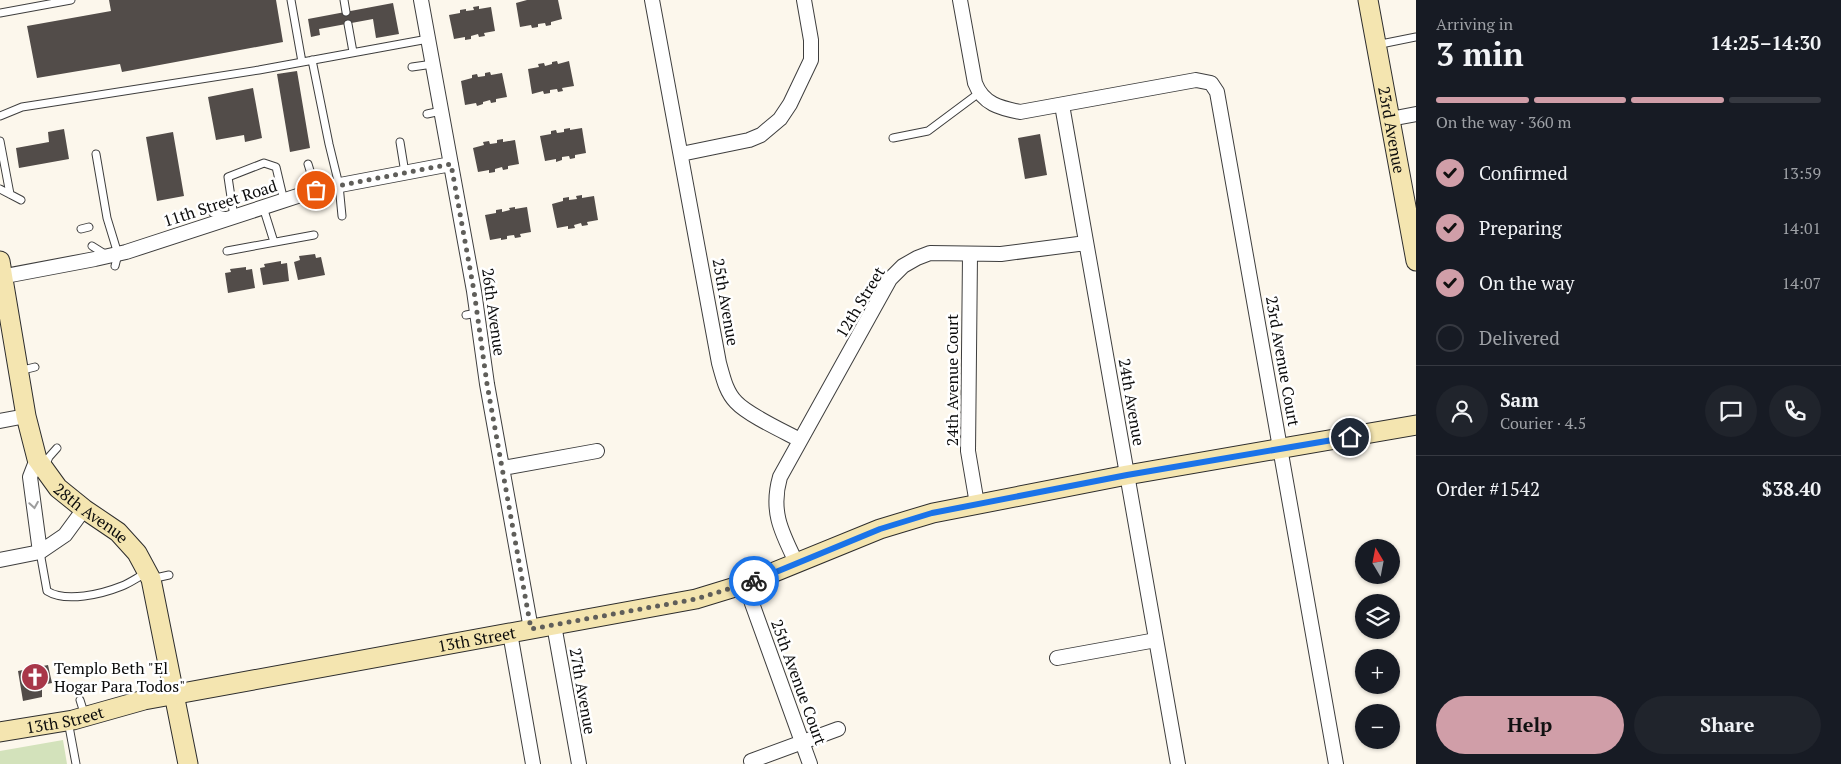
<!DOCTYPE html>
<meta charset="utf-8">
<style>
body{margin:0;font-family:"PT Serif",serif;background:#20242c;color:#f1f3f6;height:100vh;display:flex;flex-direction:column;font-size:19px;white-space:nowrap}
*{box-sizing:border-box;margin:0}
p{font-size:16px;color:#9ea1a6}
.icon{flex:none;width:28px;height:28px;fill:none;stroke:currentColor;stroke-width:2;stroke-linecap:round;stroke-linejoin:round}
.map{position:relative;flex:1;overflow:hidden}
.details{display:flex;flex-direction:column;background:#171b24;width:425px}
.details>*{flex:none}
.needle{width:32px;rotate:350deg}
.buttons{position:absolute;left:1355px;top:539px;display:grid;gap:10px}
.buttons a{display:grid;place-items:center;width:45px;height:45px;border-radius:50%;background:#171b24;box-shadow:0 1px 4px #0004;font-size:25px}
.pin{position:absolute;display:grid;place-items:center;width:42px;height:42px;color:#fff;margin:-21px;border:2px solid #fff;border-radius:50%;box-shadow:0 1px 5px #0007}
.courier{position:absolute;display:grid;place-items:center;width:50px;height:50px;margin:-25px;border:4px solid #1a73e8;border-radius:50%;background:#fff;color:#222;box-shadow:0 1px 6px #0007}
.head em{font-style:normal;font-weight:600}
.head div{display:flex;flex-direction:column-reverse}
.head{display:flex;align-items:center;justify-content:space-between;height:85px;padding:0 20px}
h1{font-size:32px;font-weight:600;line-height:38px}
.bar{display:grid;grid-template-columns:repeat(4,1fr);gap:8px 5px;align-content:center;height:60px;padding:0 20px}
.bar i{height:6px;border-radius:4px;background:#363941}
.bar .active{background:#d09ea8}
.bar p{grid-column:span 4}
.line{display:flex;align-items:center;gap:12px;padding:0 20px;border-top:1px solid #363941}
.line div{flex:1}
.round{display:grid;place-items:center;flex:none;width:52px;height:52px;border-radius:26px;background:#20242c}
ol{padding:0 20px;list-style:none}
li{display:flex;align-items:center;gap:15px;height:55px}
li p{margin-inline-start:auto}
li .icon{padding:5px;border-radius:50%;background:#d09ea8;color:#111;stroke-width:4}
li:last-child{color:#9ea1a6}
li i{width:28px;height:28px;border:2px solid #363941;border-radius:50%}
.cta{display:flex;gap:10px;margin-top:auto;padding:10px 20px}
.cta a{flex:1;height:58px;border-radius:30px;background:#d09ea8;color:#111;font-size:20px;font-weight:600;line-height:58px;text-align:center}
.cta a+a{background:#20242c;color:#f1f3f6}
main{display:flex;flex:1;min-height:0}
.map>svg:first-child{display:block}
</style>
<main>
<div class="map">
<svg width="1416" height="764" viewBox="0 0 1416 764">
<rect width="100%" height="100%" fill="#fcf7ec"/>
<path fill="#d3e2bb" d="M63,740L67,764H0V751Z"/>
<path fill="#524c49" d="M109,0H276L283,42L122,72L120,64L37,78L27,26L111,11Z
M527,0H558L562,19L551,22V25L546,26L545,23L538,24V27L532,28L531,25L520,27L516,3Z
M393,3L399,34L376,38L373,19L319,29L320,35L311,37L308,19Z
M479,6V9L491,7L495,31L484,33L485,36L479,37L478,34L471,36V39L465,40V37L454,39L449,15L460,13V10L466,9V11L474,10L473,7Z
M557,61L558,64L569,61L574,86L562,88L563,91L558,92L557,89L550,90V93L544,94L543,91L532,94L528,69L539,67L538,64L544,63L545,66L552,64V62Z
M297,71L310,148L290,152L277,74Z
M490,72L491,75L502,73L507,97L496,99V102L491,103L490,100L483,102V104L477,106L476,103L465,105L461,81L472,78V75L477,74L478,77L485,76V73Z
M253,88L262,138L245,142L244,135L216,140L208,97Z
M570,128V130L582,128L586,153L575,155V158L570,159L569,156L562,157V160L556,162V159L545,161L540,136L551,134V131L556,130L557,133L564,132V129Z
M64,129L69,159L19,168L16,148L49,142L48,132Z
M173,132L184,196L157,201L146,137Z
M1040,134L1047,175L1025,179L1018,138Z
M503,139V142L515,140L519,164L508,166V169L503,170L502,167L495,169V172L489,173V170L478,172L473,148L484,145L483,142L489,141L490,144L497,143V140Z
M582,195V198L594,196L598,220L587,222L588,225L582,226L581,223L574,225L575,228L568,229V226L557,228L552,204L563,201V198L569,197V200L577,199L576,196Z
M515,207V209L527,207L531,232L520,234L521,237L515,238L514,235L507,236V239L501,240V238L490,240L485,215L496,213V210L502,209V212L510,210L509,208Z
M315,254L316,258L321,257L325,275L298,280L294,262L300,260L299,256Z
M281,261V264L287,263L289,281L263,285L260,268L265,267L264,264Z
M246,267V270L252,269L255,288L228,293L225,273L231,272L230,269Z
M48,665L52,683L42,685V697L23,701L18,671Z"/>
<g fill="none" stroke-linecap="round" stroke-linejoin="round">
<g stroke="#3e3e3e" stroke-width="9">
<path id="lane" d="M291,0L302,62
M344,0L346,12
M0,13L71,0
M348,24L353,52
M1376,45L1416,37
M312,60L329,144L339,185L342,216
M412,67L433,64
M427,114L441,111
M0,116L22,107L259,70L428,39
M893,138L928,131L979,93
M0,141L10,194
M400,142L405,173
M96,154L107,218L118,254L115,266
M308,164L316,190
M0,189L21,200
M263,207L274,242
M213,213L227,216
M234,217L228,177L264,163L276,167L284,201
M81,229L89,227
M92,246L108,256
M227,251L314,235
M466,315L477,313
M19,371L35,367
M45,466L49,457L57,448
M40,552L47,591C66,603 102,594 122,586C130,583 138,577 146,573
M151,579L169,575
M80,700L85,716
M68,721L76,764"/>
</g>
<g stroke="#3e3e3e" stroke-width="16">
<path id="street" d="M421,0L474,291L487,384L531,629
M652,0L719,363C723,377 726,392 736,402C748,415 783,431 800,440
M960,0L975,83C983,104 1000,108 1020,112L1196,80L1211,83L1217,92L1336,764
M1062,105L1178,764
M1390,119L1416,114
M681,154L749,140L761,135L780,119L790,104L811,60V40L804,0
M970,255L968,451L977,504
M0,277L95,259L126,252L319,189L451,164
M0,421L26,416
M37,459L30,477L40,552
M503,468L597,451
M0,560L40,552L65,535L84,509
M797,564C782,533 770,512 780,477L890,279L903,266L917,258L930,253L1001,254L1086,243
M745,584L810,764
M554,625L579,764
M510,633L533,764
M1057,658L1156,640
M751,761L838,729"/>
</g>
<g stroke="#2d2d2d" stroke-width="21">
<g id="secondary">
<path id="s1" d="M1368,0L1416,261"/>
<path id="s2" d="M0,261L26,416L37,459L58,488L84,509L118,532L137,553L151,579L188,764"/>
<path id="s3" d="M0,732L73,720L144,700L696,599L745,584L880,529L933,513L1127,475L1416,425"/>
</g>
</g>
<use href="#lane" stroke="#fff" stroke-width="7"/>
<use href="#street" stroke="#fff" stroke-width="14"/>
<use href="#secondary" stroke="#f4e5b0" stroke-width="19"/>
</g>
<defs><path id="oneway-chevron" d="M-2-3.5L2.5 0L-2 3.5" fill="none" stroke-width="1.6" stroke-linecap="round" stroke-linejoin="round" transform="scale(1.25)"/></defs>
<use stroke="#9d9d9d" href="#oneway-chevron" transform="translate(34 505) rotate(81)"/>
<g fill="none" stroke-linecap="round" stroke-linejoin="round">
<path stroke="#5f5e5a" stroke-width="5" stroke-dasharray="0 9" d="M316,190L451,164L474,291L487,384L531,629L696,599L754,581"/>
<path stroke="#1a73e8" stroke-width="6" d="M754,581L880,529L932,513L1127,475L1350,437"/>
</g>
<defs>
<g id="church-disc" transform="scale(1.4375)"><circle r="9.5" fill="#a83749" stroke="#fff"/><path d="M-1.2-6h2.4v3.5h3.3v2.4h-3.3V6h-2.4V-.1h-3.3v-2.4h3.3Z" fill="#fff"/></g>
</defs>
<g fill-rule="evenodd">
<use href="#church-disc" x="35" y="677"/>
</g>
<g text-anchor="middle" stroke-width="5" stroke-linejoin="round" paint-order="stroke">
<g font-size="16" fill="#0b0b0b" stroke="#fff">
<text dy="6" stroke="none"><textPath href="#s1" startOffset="132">23rd Avenue</textPath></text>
<text transform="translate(220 203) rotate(-18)" y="6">11th Street Road</text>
<text transform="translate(726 302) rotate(80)" y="6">25th Avenue</text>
<text transform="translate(860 302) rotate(-59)" y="6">12th Street</text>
<text transform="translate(494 312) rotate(82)" y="6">26th Avenue</text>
<text transform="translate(1283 361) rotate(80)" y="6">23rd Avenue Court</text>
<text transform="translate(952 380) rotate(-90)" y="6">24th Avenue Court</text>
<text transform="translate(1132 402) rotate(80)" y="6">24th Avenue</text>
<text dy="6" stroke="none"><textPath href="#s2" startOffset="279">28th Avenue</textPath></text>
<text dy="6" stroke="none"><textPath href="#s3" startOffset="486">13th Street</textPath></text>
<text transform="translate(799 682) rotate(70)" y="6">25th Avenue Court</text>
<text transform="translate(583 691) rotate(80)" y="6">27th Avenue</text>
<text dy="6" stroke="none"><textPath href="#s3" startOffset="66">13th Street</textPath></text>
</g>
<g font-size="16" fill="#0b0b0b" stroke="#fff" text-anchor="start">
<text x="54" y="674">Templo Beth "El<tspan x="54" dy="18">Hogar Para Todos"</tspan></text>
</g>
</g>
</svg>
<div class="buttons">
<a><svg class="needle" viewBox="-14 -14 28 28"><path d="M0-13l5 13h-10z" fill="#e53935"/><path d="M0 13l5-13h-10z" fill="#9ea1a6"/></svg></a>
<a><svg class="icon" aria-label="layers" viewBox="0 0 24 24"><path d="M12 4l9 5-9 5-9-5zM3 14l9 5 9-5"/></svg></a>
<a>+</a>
<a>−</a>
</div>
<div class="pin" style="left:316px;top:190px;background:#ea580c"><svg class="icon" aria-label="bag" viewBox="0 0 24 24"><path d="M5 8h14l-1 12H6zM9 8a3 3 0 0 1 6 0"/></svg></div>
<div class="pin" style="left:1350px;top:437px;background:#1f2937"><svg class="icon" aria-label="home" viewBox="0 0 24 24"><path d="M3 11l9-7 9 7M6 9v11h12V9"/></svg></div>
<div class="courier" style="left:754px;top:581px"><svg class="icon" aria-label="bike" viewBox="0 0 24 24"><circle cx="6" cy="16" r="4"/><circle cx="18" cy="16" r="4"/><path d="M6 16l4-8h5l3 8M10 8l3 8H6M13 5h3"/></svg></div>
</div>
<section class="details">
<div class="head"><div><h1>3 min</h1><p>Arriving in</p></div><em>14:25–14:30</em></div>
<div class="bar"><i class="active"></i><i class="active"></i><i class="active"></i><i></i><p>On the way · 360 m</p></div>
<ol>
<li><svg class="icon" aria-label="check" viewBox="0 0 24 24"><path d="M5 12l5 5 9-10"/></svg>Confirmed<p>13:59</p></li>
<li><svg class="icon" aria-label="check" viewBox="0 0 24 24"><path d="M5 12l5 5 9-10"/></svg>Preparing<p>14:01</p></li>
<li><svg class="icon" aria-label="check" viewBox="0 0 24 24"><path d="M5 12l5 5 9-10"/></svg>On the way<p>14:07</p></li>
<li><i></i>Delivered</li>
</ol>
<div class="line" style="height:90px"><a class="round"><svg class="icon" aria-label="person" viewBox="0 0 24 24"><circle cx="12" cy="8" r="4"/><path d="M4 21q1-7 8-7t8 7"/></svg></a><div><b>Sam</b><p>Courier · 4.5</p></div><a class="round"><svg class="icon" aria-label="chat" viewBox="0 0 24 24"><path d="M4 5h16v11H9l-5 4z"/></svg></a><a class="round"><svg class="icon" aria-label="phone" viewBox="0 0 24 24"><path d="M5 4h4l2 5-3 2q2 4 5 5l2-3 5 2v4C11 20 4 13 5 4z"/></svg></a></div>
<div class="line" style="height:65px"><div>Order #1542</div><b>$38.40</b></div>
<div class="cta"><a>Help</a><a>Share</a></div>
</section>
</main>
